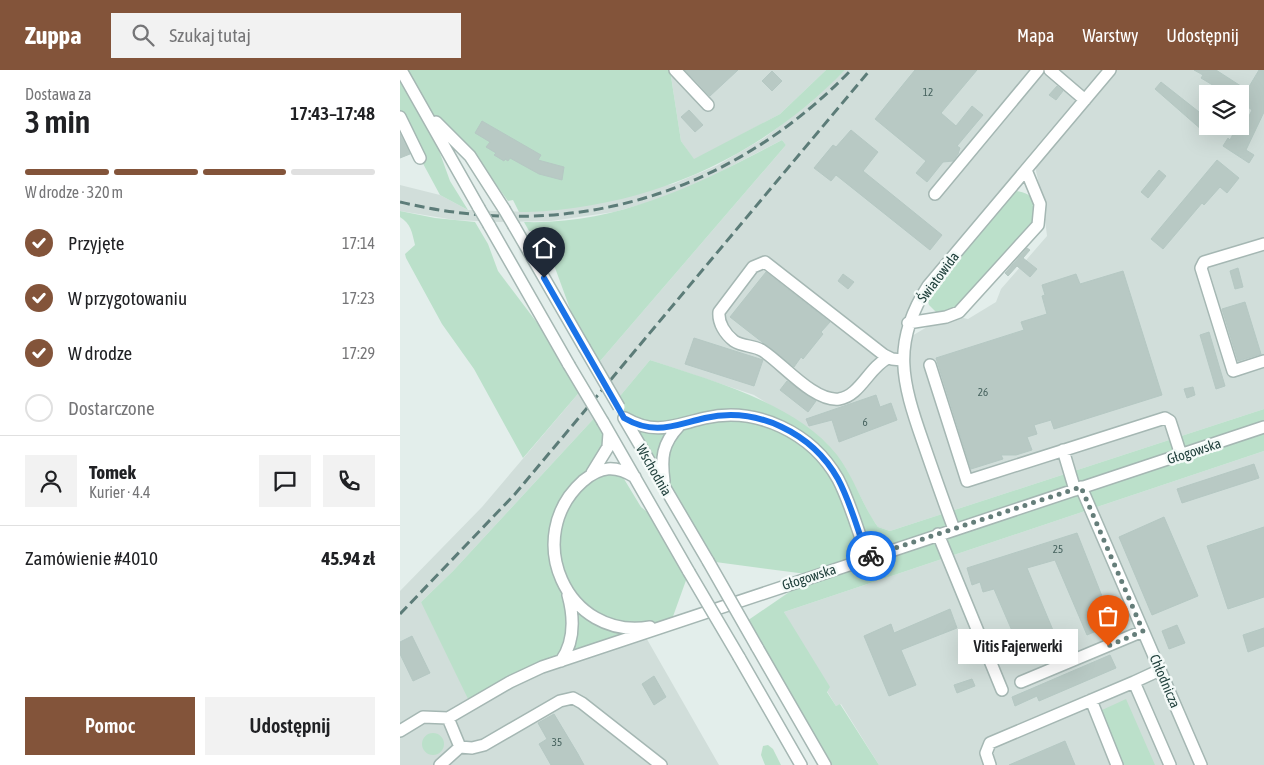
<!DOCTYPE html>
<html lang="pl">
<meta charset="utf-8">
<style>
body{margin:0;font-family:"Asap Condensed",sans-serif;background:#f2f2f2;color:#202124;height:100vh;display:flex;flex-direction:column;font-size:19px;white-space:nowrap}
*{box-sizing:border-box;margin:0}
p{font-size:16px;color:#757577}
.icon{flex:none;width:28px;height:28px;fill:none;stroke:currentColor;stroke-width:2;stroke-linecap:round;stroke-linejoin:round}
.map{position:relative;flex:1;overflow:hidden}
.details{display:flex;flex-direction:column;background:#fff;width:400px}
.details>*{flex:none}
.buttons{position:absolute;left:799px;top:15px;display:grid;gap:10px}
.buttons a{display:grid;place-items:center;width:50px;height:50px;border-radius:0px;background:#fff;box-shadow:0 5px 20px #0002;font-size:25px}
.pin{position:absolute;display:grid;place-items:center;width:42px;height:42px;color:#fff;margin:-51px -21px;border-radius:50% 50% 50% 0;rotate:-45deg;box-shadow:0 0 5px #0007}
.pin .icon{rotate:45deg}
.courier{position:absolute;display:grid;place-items:center;width:50px;height:50px;margin:-25px;border:4px solid #1a73e8;border-radius:50%;background:#fff;color:#222;box-shadow:0 1px 6px #0007}
.bubble{position:absolute;height:35px;border-radius:0px;background:#fff;box-shadow:0 5px 20px #0002;font-size:16px;font-weight:600;line-height:35px;text-align:center}
.head em{font-style:normal;font-weight:600}
.head div{display:flex;flex-direction:column-reverse}
.head{display:flex;align-items:center;justify-content:space-between;height:85px;padding:0 25px}
h1{font-size:32px;font-weight:600;line-height:38px}
.bar{display:grid;grid-template-columns:repeat(4,1fr);gap:8px 5px;align-content:center;height:60px;padding:0 25px}
.bar i{height:6px;border-radius:4px;background:#e0e0e0}
.bar .on{background:#83543a}
.bar p{grid-column:span 4}
.line{display:flex;align-items:center;gap:12px;padding:0 25px;border-top:1px solid #e0e0e0}
.line div{flex:1}
.round{display:grid;place-items:center;flex:none;width:52px;height:52px;border-radius:0px;background:#f2f2f2}
ol{padding:0 25px;list-style:none}
li{display:flex;align-items:center;gap:15px;height:55px}
li p{margin-inline-start:auto}
li .icon{padding:5px;border-radius:50%;background:#83543a;color:#fff;stroke-width:4}
li:last-child{color:#757577}
li i{width:28px;height:28px;border:2px solid #e0e0e0;border-radius:50%}
.action{display:flex;gap:10px;margin-top:auto;padding:10px 25px}
.action a{flex:1;height:58px;border-radius:0px;background:#83543a;color:#fff;font-size:20px;font-weight:600;line-height:58px;text-align:center}
.action a+a{background:#f2f2f2;color:#202124}
header{display:flex;align-items:center;gap:30px;box-sizing:border-box;height:70px;padding:0 25px;background:#83543a;color:#fff}
header strong{font-size:24px}
nav{display:flex;gap:28px;margin-inline-start:auto;font-size:18px}
.search{width:350px;height:45px;background:#f2f2f2;display:flex;align-items:center;gap:12px;box-sizing:border-box;padding:0 18px;border-radius:0px;color:#757577;font-size:19px}
main{display:flex;flex:1;min-height:0}
.map>svg:first-child{display:block}
</style>
<header>
<strong>Zuppa</strong>
<div class="search"><svg class="icon" aria-label="search" viewBox="0 0 24 24"><circle cx="10" cy="10" r="6"/><path d="M15 15l6 6"/></svg>Szukaj tutaj</div>
<nav><a>Mapa</a><a>Warstwy</a><a>Udostępnij</a></nav>
</header>
<main>
<section class="details">
<div class="head"><div><h1>3 min</h1><p>Dostawa za</p></div><em>17:43–17:48</em></div>
<div class="bar"><i class="on"></i><i class="on"></i><i class="on"></i><i></i><p>W drodze · 320 m</p></div>
<ol>
<li><svg class="icon" aria-label="check" viewBox="0 0 24 24"><path d="M5 12l5 5 9-10"/></svg>Przyjęte<p>17:14</p></li>
<li><svg class="icon" aria-label="check" viewBox="0 0 24 24"><path d="M5 12l5 5 9-10"/></svg>W przygotowaniu<p>17:23</p></li>
<li><svg class="icon" aria-label="check" viewBox="0 0 24 24"><path d="M5 12l5 5 9-10"/></svg>W drodze<p>17:29</p></li>
<li><i></i>Dostarczone</li>
</ol>
<div class="line" style="height:90px"><a class="round"><svg class="icon" aria-label="person" viewBox="0 0 24 24"><circle cx="12" cy="8" r="4"/><path d="M4 21q1-7 8-7t8 7"/></svg></a><div><b>Tomek</b><p>Kurier · 4.4</p></div><a class="round"><svg class="icon" aria-label="chat" viewBox="0 0 24 24"><path d="M4 5h16v11H9l-5 4z"/></svg></a><a class="round"><svg class="icon" aria-label="phone" viewBox="0 0 24 24"><path d="M5 4h4l2 5-3 2q2 4 5 5l2-3 5 2v4C11 20 4 13 5 4z"/></svg></a></div>
<div class="line" style="height:65px"><div>Zamówienie #4010</div><b>45.94 zł</b></div>
<div class="action"><a>Pomoc</a><a>Udostępnij</a></div>
</section>
<div class="map">
<svg width="864" height="695" viewBox="0 0 864 695">
<rect width="100%" height="100%" fill="#e3eeeb"/>
<path fill="#d1deda" fill-rule="evenodd" d="M270,0H426L380,44L294,90L281,71Z
M445,0H864V339L490,461L478,457L471,447L445,397L427,374L413,362L354,325L250,290L215,332L195,297L386,75L382,70L297,114L257,130L214,142L151,151L100,152L55,150L0,141V115L40,125L68,140L128,142L273,114L316,96L364,68L410,33ZM808,24H840V56H808ZM637,88L636,101L643,132L647,166L601,219L596,232L568,249L559,247L527,257L505,270L528,216Z
M183,318L198,344L53,501L21,532L110,612L244,564L319,695H0V521L82,437Z
M864,381V695H479L441,634L436,636L427,621L384,542Z"/>
<path fill="#bbe0ca" d="M0,0H270L281,71L294,89L380,44L426,0H445C360,88 249,137 128,142H119L113,130L108,131L79,91L24,39L50,111L68,140L40,125L20,88L0,47Z
M382,70L386,75L195,297L184,277L154,195L135,170H140L143,162L129,161L124,152C219,155 301,113 382,70Z
M608,121C621,120 630,123 637,134L634,150L554,241L537,243L529,235L525,221Z
M0,141L35,148L75,152L88,174L98,201L169,295L183,318L123,388L74,299L42,254L6,188L5,184L15,175C12,162 11,154 0,147Z
M250,290C310,310 396,333 437,385C454,407 462,435 478,457L490,461L864,339V381L384,542L430,617L427,622L436,636L440,634L479,695H425L344,553L414,505L308,491L215,332Z
M198,344L209,365L191,404H221L241,437L257,450L289,502L271,552L182,584L71,635L21,532L53,501Z
M726,629L755,695H723L702,645V640Z
M22 674a11 11 0 1 1 22 0a11 11 0 1 1-22 0Z
M368,675L373,679L381,695H365L361,685L363,676Z"/>
<path fill="#b8c9c4" stroke="#b5c8c3" d="M285,0H338L310,26Z
M515,0H577L541,43L556,56L572,36L583,45L557,76L560,78L558,84L553,91L543,92L527,112L516,103L526,91L475,49Z
M794,0H816L847,20L859,0H864V42L846,80L854,85L849,93L823,76L828,68L830,70L837,56L840,54L844,56L852,40L841,32L845,24H810L816,17L801,8L803,5Z
M372,1L382,11L372,21L362,11Z
M761,12L808,49V56L803,61L755,19Z
M657,16L663,21L656,30L649,25Z
M289,40L303,55L295,62L281,47Z
M82,51L141,85L138,90L164,97L162,110L139,104L110,88L108,91L105,89L104,91L94,85L96,83L86,77L90,72L75,63Z
M451,60L478,82L463,101L542,165L530,180L436,105L431,111L414,98L433,75L436,77Z
M0,64L10,84L0,88Z
M817,90L839,108L827,123L820,117L804,135L802,133L763,179L751,169Z
M759,100L766,106L748,128L741,122Z
M627,178L630,180L623,188L637,199L630,207L617,196L608,206L605,203Z
M838,198L843,217L835,219L830,201Z
M723,201L762,325L654,359L651,350L634,355L637,364L627,367L632,380L616,385H601L603,389L571,399L536,288L624,260L621,252L647,244L642,226L645,225L642,215L676,204L680,214Z
M366,202L430,252L421,262L423,264L403,289L401,287L394,297L330,247Z
M443,204L454,212L448,219L438,211Z
M845,232L861,284L838,291L822,239Z
M809,262L825,316L816,319L800,265Z
M294,268L363,290L354,316L285,294Z
M387,311L416,331L408,342L380,320Z
M793,317L795,325L787,328L784,319Z
M476,325L480,337L491,333L497,350L439,372L432,350L409,356L406,349Z
M854,394L859,408L782,433L777,419Z
M764,447L798,526L752,545L719,467Z
M864,457V527L828,539L807,476Z
M677,463L713,554L687,565L655,490L627,498L660,577L625,591L594,519L583,522L580,512L572,515L567,498Z
M550,539L557,558L501,580L516,615L489,626L464,566L491,554L494,563Z
M777,555L785,573L769,579L762,561Z
M864,558V576L848,582L843,565Z
M12,566L30,603L13,611L0,584V572Z
M710,585L716,598L639,631L637,626L615,636L612,627Z
M254,606L266,627L254,635L242,614Z
M572,609L575,616L557,623L554,615Z
M154,644L178,684L184,695H151L139,674L147,669L138,653Z
M665,671L675,695H609Z"/>
<g fill="none" stroke-linecap="round" stroke-linejoin="round">
<g stroke="#a5b7b3" stroke-width="14">
<path id="minor" d="M1,0L79,138
M275,0L308,35
M650,0L685,30
M0,47L20,88
M36,52L70,86L104,139
M535,124L638,0
M89,155L169,295
M114,156L184,277
M864,174L804,192L801,198L833,301L864,291
M508,253L546,247L559,242L638,155L640,134L626,100
M488,288C469,297 460,326 439,329C414,332 383,294 363,281C354,275 343,277 334,271C325,264 318,253 319,242L353,197L365,192L484,285L492,289L502,290
M530,295L567,411L765,348L770,351L781,385
M224,348L308,491
M225,348C256,366 274,355 305,348C357,336 412,363 438,409C451,434 458,462 468,488
M203,352L289,502
M663,380L675,420
M192,403L208,377L209,363
M235,407C215,395 201,396 183,411C121,466 166,571 250,557
M264,411C261,388 262,374 279,356
M681,417L801,695
M554,459C543,430 533,401 523,372C502,312 491,273 528,216L710,0
M538,464L602,620
M357,577L425,695
M339,587L401,695
M161,591C175,571 174,547 168,525
M760,600L734,612L770,695
M621,612L743,561
M691,630L717,695
M0,661L23,647L48,648L110,612L142,597L864,357
M60,677L72,678L84,675L160,631L173,628L182,633L261,695
M40,695L60,677L48,648
M590,695L586,683L590,673L734,612"/>
</g>
<use href="#minor" stroke="#fff" stroke-width="11"/>
<path stroke="#5c7c78" stroke-width="3" stroke-dasharray="10 5" stroke-linecap="butt" d="M0,132C170,173 330,125 451,0
M0,544L115,424L470,0"/>
<g stroke="#a5b7b3" stroke-width="14" stroke-linecap="butt">
<path id="minor-bridge" d="M79,138L89,155
M104,139L114,156
M184,277L219,337
M169,295L203,352
M308,491L357,577
M289,502L339,587"/>
</g>
<use href="#minor-bridge" stroke="#fff" stroke-width="11"/>
</g>
<g fill="none" stroke-linecap="round" stroke-linejoin="round">
<path stroke="#657e7a" stroke-width="5" stroke-dasharray="0 9" d="M471,486L681,417L743,561L708,576"/>
<path stroke="#1a73e8" stroke-width="6" d="M144,208L224,348C255,366 274,355 305,348C357,336 412,363 438,409C451,433 458,462 468,488L471,486"/>
</g>
<g text-anchor="middle" stroke-width="5" stroke-linejoin="round" paint-order="stroke">
<g font-size="11" fill="#47635f">
<text x="528" y="26">12</text>
<text x="583" y="326">26</text>
<text x="465" y="356">6</text>
<text x="658" y="483">25</text>
<text x="157" y="676">35</text>
</g>
<g font-size="14" fill="#21413d" stroke="#f4faf8">
<text transform="translate(538 207) rotate(-53)" y="5">Światowida</text>
<text transform="translate(794 381) rotate(-18)" y="5">Głogowska</text>
<text transform="translate(254 400) rotate(60)" y="5">Wschodnia</text>
<text transform="translate(409 507) rotate(-18)" y="5">Głogowska</text>
<text transform="translate(765 611) rotate(67)" y="5">Chłodnicza</text>
</g>
</g>
</svg>
<div class="buttons">
<a><svg class="icon" aria-label="layers" viewBox="0 0 24 24"><path d="M12 4l9 5-9 5-9-5zM3 14l9 5 9-5"/></svg></a>
</div>
<div class="pin" style="left:708px;top:576px;background:#ea580c"><svg class="icon" aria-label="bag" viewBox="0 0 24 24"><path d="M5 8h14l-1 12H6zM9 8a3 3 0 0 1 6 0"/></svg></div>
<div class="pin" style="left:144px;top:208px;background:#1f2937"><svg class="icon" aria-label="home" viewBox="0 0 24 24"><path d="M3 11l9-7 9 7M6 9v11h12V9"/></svg></div>
<div class="courier" style="left:471px;top:486px"><svg class="icon" aria-label="bike" viewBox="0 0 24 24"><circle cx="6" cy="16" r="4"/><circle cx="18" cy="16" r="4"/><path d="M6 16l4-8h5l3 8M10 8l3 8H6M13 5h3"/></svg></div>
<div class="bubble" style="left:558px;top:559px;width:120px">Vitis Fajerwerki</div>
</div>
</main>
